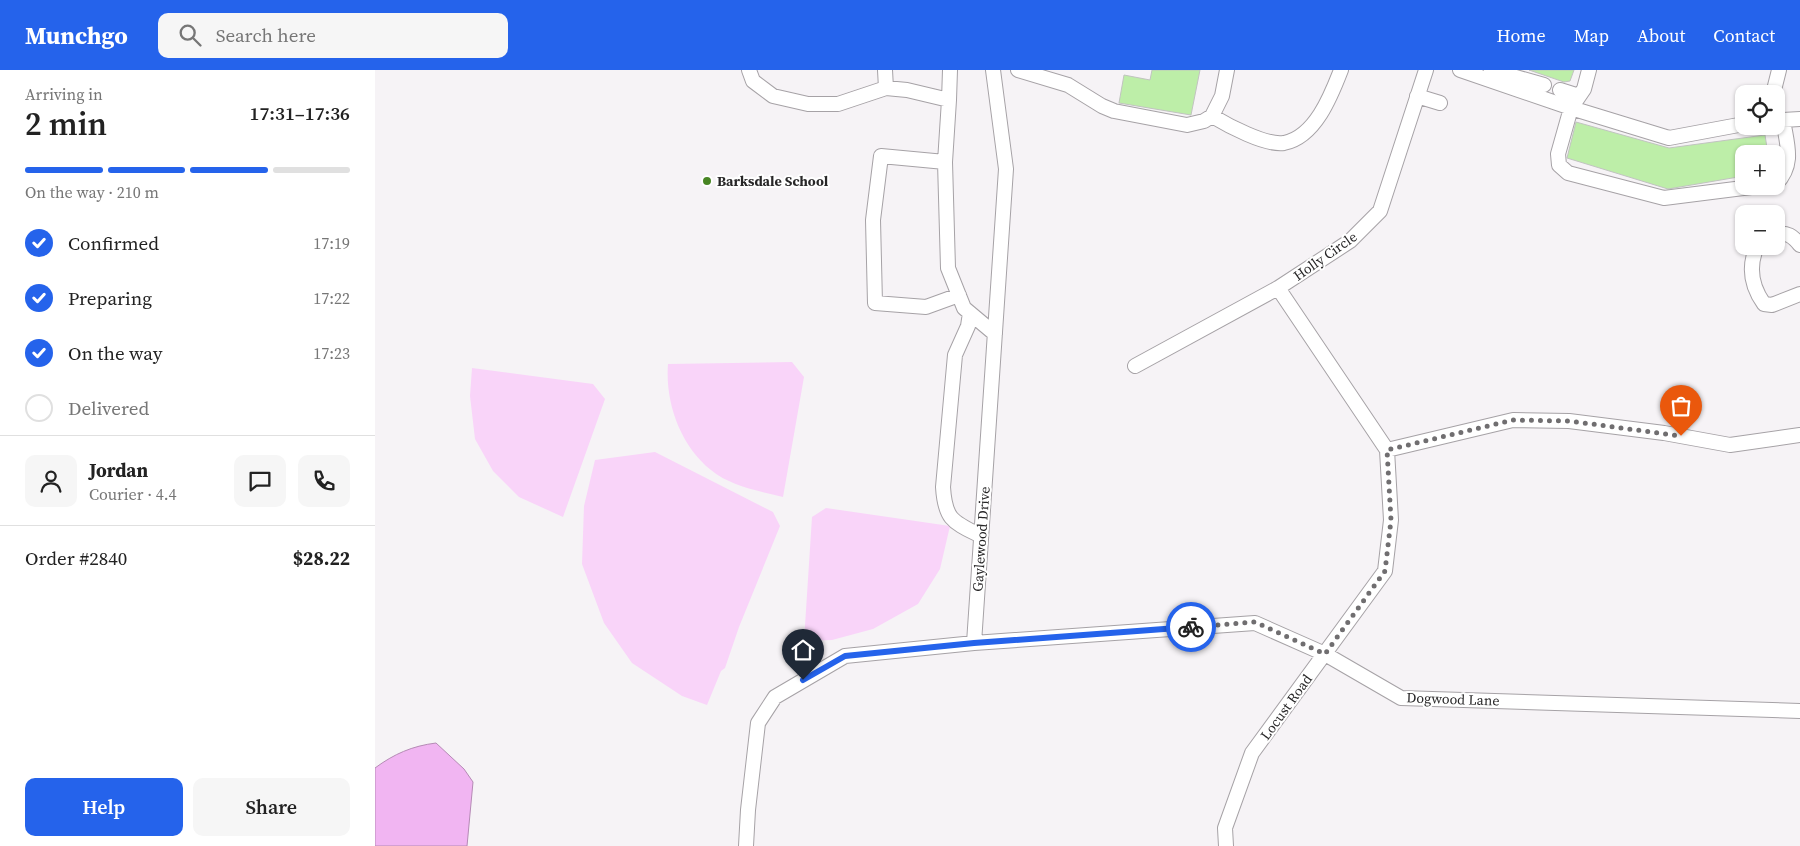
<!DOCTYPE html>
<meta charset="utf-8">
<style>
body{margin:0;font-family:"Source Serif 4",serif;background:#f6f6f6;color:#222;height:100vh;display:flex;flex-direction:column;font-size:19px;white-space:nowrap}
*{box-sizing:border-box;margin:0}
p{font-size:16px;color:#767676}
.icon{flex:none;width:28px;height:28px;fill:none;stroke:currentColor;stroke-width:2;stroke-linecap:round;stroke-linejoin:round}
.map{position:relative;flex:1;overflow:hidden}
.panel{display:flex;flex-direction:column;background:#fff;width:375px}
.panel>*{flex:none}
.fabs{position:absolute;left:1360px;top:15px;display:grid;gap:10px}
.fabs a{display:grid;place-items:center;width:50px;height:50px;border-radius:10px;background:#fff;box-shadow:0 1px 4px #0004;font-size:25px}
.pin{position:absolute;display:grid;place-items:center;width:42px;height:42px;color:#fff;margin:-51px -21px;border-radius:50% 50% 50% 0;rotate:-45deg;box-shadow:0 0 5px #0007}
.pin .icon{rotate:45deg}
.courier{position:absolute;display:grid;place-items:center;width:50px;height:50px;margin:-25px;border:4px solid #2563eb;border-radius:50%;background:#fff;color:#222;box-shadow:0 1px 6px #0007}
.head em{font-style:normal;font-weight:600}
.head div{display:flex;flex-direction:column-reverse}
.head{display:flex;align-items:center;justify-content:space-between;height:85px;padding:0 25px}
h1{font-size:32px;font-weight:600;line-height:38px}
.bar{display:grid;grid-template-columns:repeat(4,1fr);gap:8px 5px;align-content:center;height:60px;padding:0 25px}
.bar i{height:6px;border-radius:4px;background:#e0e0e0}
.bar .selected{background:#2563eb}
.bar p{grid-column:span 4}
.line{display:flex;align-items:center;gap:12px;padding:0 25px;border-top:1px solid #e0e0e0}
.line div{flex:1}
.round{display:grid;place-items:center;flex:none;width:52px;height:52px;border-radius:10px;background:#f6f6f6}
ol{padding:0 25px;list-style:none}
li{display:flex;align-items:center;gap:15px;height:55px}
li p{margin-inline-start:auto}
li .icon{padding:5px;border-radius:50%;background:#2563eb;color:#fff;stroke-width:4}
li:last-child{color:#767676}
li i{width:28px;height:28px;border:2px solid #e0e0e0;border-radius:50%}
.button{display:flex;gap:10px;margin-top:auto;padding:10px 25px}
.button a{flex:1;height:58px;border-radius:10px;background:#2563eb;color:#fff;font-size:20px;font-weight:600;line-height:58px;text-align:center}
.button a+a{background:#f6f6f6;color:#222}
header{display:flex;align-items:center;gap:30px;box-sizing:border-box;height:70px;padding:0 25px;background:#2563eb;color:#fff}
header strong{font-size:24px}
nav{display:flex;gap:28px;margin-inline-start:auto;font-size:18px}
.search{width:350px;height:45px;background:#f6f6f6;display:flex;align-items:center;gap:12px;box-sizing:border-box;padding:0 18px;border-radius:10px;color:#767676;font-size:19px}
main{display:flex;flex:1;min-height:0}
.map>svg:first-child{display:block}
</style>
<header>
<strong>Munchgo</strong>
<div class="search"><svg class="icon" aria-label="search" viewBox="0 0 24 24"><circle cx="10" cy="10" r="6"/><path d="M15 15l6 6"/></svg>Search here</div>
<nav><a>Home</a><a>Map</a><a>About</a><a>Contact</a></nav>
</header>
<main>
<section class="panel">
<div class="head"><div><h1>2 min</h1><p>Arriving in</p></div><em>17:31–17:36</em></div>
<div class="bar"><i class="selected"></i><i class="selected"></i><i class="selected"></i><i></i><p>On the way · 210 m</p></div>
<ol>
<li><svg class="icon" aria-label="check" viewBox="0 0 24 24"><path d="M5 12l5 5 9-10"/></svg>Confirmed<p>17:19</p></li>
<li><svg class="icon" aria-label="check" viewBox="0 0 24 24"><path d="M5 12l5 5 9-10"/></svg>Preparing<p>17:22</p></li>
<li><svg class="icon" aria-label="check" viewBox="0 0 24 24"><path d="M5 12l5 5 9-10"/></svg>On the way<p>17:23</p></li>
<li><i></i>Delivered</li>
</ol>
<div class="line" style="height:90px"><a class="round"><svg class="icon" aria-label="person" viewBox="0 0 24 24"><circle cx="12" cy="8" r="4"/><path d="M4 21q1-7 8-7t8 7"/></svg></a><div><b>Jordan</b><p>Courier · 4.4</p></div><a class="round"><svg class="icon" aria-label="chat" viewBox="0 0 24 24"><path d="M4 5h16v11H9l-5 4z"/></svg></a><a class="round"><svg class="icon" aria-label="phone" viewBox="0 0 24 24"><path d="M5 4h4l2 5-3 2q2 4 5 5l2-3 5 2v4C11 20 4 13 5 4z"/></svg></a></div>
<div class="line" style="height:65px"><div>Order #2840</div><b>$28.22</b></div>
<div class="button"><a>Help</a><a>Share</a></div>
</section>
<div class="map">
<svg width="1425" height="776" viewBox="0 0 1425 776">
<rect width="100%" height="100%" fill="#f6f3f6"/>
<path fill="#f9d4f9" d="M417,292L429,307L408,427C384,421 355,416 336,400C305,375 290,332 293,294Z
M97,298L218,314L230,329L188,447L144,427L118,401L100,369L95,326Z
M280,382L398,442L405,456L364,557L350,598L346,601L332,635L307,626L257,593L229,553L207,494L209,436L220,390Z
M451,438L575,456L565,499L543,534L498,559L457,570L429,571L437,447Z"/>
<path fill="#f1b5f2" stroke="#b58ab5" d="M61,673L89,699L98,712L92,776H0V698C19,684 37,676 61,673Z"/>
<path fill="#bdeea8" stroke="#c1c4c0" d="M777,0H825L816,45L744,33L749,5L775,10Z
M1154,0H1199L1195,11L1189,12Z
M1201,52L1294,78L1390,65L1393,84H1369V106L1293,119L1192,88Z"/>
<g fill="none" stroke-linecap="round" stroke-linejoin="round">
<g stroke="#a6a2a6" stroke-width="16">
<path id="minor" d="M374,0L378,11L398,26L433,34H463L511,18L532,20L574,30L575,0
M510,0L511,18
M643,0L693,15L727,36L739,41L812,55L829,51L837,46L847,26L852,0
M1085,0L1196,38L1183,84L1184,95L1193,103L1289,128L1384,116
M1116,0L1169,15
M1214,0L1209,19L1196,38L1294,68L1369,54
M1185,20L1204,26
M1398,24L1404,0
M1042,26L1065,33
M574,30L570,92L573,198L589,238L620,264
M837,46C852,55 891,76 909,73C940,67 956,26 966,0
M570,92L506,86L498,150L500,233L551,237L584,225
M1401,114C1420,94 1412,75 1408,50L1425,49
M1401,164C1412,162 1418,166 1425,175
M1382,176C1373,197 1376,216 1389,234L1397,235L1425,224
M595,243L593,256L580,285L568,417C570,450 578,452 606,466
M760,296L903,218L975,171L1005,141L1051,0
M1012,380L1138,350L1194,351L1289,363L1355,375L1425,365
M599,573L631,99L618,0
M371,776L373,740L383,653L400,627L470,586L599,573L880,553L950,584L1026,628L1425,641
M851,776L850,758L877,683L1010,501L1016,450L1012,380L903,218"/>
</g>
<use href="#minor" stroke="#fff" stroke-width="14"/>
</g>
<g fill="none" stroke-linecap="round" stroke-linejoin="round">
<path stroke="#706e70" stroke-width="5" stroke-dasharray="0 9" d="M816,557L880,552L950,584L1010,501L1016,450L1012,380L1138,350L1194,351L1306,366"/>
<path stroke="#2563eb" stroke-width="6" d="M428,610L470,586L599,573L816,557"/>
</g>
<circle fill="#488524" stroke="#fff" stroke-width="2" cx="332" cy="111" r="5"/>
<g text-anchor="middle" stroke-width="4" stroke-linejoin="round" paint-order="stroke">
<g font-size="14" font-weight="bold" fill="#282728" stroke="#fff" text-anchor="start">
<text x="342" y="116">Barksdale School</text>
</g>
<g font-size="14" fill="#282728" stroke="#fff">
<text transform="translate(950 186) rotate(-35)" y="5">Holly Circle</text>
<text transform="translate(606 469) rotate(-86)" y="5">Gaylewood Drive</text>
<text transform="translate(1078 629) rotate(2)" y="5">Dogwood Lane</text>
<text transform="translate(911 637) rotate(-54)" y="5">Locust Road</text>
</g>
</g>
</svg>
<div class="fabs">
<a><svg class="icon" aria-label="locate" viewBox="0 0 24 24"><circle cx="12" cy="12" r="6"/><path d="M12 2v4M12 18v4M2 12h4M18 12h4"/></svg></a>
<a>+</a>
<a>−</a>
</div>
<div class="pin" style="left:1306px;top:366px;background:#ea580c"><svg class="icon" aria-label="bag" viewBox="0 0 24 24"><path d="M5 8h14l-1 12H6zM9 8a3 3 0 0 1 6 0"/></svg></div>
<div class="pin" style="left:428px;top:610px;background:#1f2937"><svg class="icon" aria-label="home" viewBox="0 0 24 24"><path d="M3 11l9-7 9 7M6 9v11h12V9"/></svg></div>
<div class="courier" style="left:816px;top:557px"><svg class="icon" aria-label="bike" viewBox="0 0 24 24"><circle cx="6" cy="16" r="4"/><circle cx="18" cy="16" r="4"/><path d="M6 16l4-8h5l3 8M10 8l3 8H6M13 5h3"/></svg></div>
</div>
</main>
